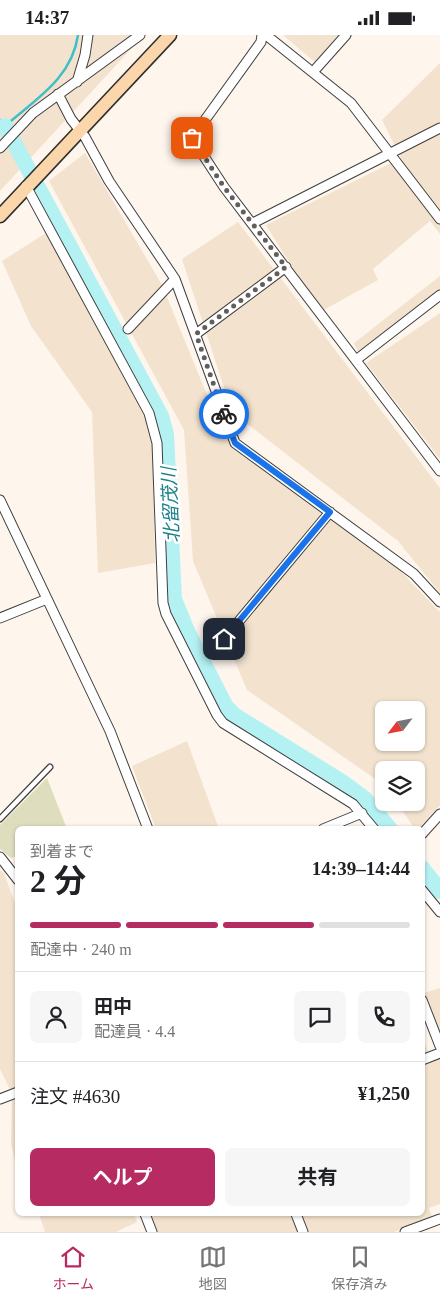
<!DOCTYPE html>
<html lang="ja">
<meta charset="utf-8">
<style>
body{margin:0;font-family:"Times New Roman","Noto Sans JP",serif;background:#f6f6f6;color:#202124;height:100vh;display:flex;flex-direction:column;font-size:19px;white-space:nowrap}
*{box-sizing:border-box;margin:0}
p{font-size:16px;color:#757577}
.icon{flex:none;width:28px;height:28px;fill:none;stroke:currentColor;stroke-width:2;stroke-linecap:round;stroke-linejoin:round}
.map{position:relative;flex:1;overflow:hidden}
.sheet{position:absolute;left:15px;top:791px;width:410px;height:390px;display:flex;flex-direction:column;background:#fff;border-radius:8px;box-shadow:0 1px 4px #0004}
.sheet>*{flex:none}
.needle{width:32px;rotate:238deg}
.controls{position:absolute;left:375px;top:666px;display:grid;gap:10px}
.controls a{display:grid;place-items:center;width:50px;height:50px;border-radius:8px;background:#fff;box-shadow:0 1px 4px #0004;font-size:25px}
.pin{position:absolute;display:grid;place-items:center;width:42px;height:42px;color:#fff;margin:-21px;border-radius:10px;box-shadow:0 2px 8px #0006}
.courier{position:absolute;display:grid;place-items:center;width:50px;height:50px;margin:-25px;border:4px solid #1a73e8;border-radius:50%;background:#fff;color:#222;box-shadow:0 1px 6px #0007}
.headline em{font-style:normal;font-weight:700}
.headline div{display:flex;flex-direction:column-reverse}
.headline{display:flex;align-items:center;justify-content:space-between;height:85px;padding:0 15px}
h1{font-size:32px;font-weight:700;line-height:38px}
.bar{display:grid;grid-template-columns:repeat(4,1fr);gap:8px 5px;align-content:center;height:60px;padding:0 15px}
.bar i{height:6px;border-radius:4px;background:#e0e0e0}
.bar .current{background:#b62b62}
.bar p{grid-column:span 4}
.line{display:flex;align-items:center;gap:12px;padding:0 15px;border-top:1px solid #e0e0e0}
.line div{flex:1}
.round{display:grid;place-items:center;flex:none;width:52px;height:52px;border-radius:8px;background:#f6f6f6}
.primary-button{display:flex;gap:10px;margin-top:auto;padding:10px 15px}
.primary-button a{flex:1;height:58px;border-radius:8px;background:#b62b62;color:#fff;font-size:20px;font-weight:700;line-height:58px;text-align:center}
.primary-button a+a{background:#f6f6f6;color:#202124}
.status{display:flex;justify-content:space-between;align-items:center;height:35px;padding:0 25px;background:#fff;direction:ltr}
.status svg{height:14px;fill:currentColor}
.menu{display:flex;justify-content:space-around;align-items:center;height:70px;border-top:1px solid #e0e0e0;background:#fff;font-size:14px;color:#757577}
.menu a{display:grid;justify-items:center;gap:2px}
.menu .current{color:#b62b62}
.map>svg:first-child{display:block}
</style>
<div class="status"><b>14:37</b><svg viewBox="0 0 49 12"><path d="M0 12V9h3v3zM5 12V6h3v6zM10 12V3h3v9zM15 12V0h3v12zM26 1h20v11H26zM47 4h2v5h-2z"/></svg></div>
<div class="map">
<svg width="440" height="1197" viewBox="0 0 440 1197">
<rect width="100%" height="100%" fill="#fef5ed"/>
<path fill="#f3e3ce" fill-rule="evenodd" d="M0,0H144L0,156Z
M283,0H353L323,34Z
M440,28V199L430,186L373,234L378,245L320,277L266,190L401,123L382,85Z
M85,118L162,250L223,399L375,510L440,577V770L418,794H415L397,768H416V735H384V750L247,655L193,526L184,395L49,146ZM384,675H416V708H384Z
M238,187L440,453V558L398,506L232,377L182,224Z
M49,196L152,393L155,528L98,538L92,377L31,291L2,226Z
M440,241V261L359,319L354,308Z
M440,278V424L366,328Z
M187,706L219,794H156L132,731Z
M0,835L4,838L17,874V1134L11,1109L12,1059L0,1034Z
M440,953V1003L424,958Z
M423,1003L428,1017L440,1013V1169L429,1173L433,1184L394,1197H156L149,1179H422Z
M39,1179H134L137,1187L116,1197H45Z"/>
<path fill="#dedebf" d="M47,743L67,794H18L17,821L11,823L0,814V790Z"/>
<g fill="none" stroke-linecap="round" stroke-linejoin="round">
<path stroke="#3ebfc7" stroke-width="2.5" d="M0,85L5,91C36,64 72,43 78,0"/>
<path stroke="#b4f1f3" stroke-width="16" d="M5,91L161,381L166,399L174,564L187,596L226,672L234,680L342,747L365,764L390,794
M422,833L440,856"/>
<g stroke="#3f3f3f" stroke-width="7">
<path id="lane" d="M0,784L50,732"/>
</g>
<g stroke="#3f3f3f" stroke-width="11">
<path id="street" d="M262,0L261,7L192,103L224,152L440,436
M266,0L351,68L440,184
M313,37L346,0
M77,47L85,20L88,0
M58,59L71,84L85,102L109,146L175,244L235,408L414,539L440,567
M0,113L33,78L140,0
M26,151L149,378L157,408L163,568L166,579L217,680L223,688L353,769L374,794
M253,188L440,93
M128,294L175,244
M196,299L286,232
M356,325L440,260
M0,465L110,696L148,794
M0,583L47,564
M224,604L330,477
M323,794L362,778
M422,799L440,779
M0,822L18,845
M422,855L440,877
M422,965L440,1011
M422,1025L440,1018
M0,1064L18,1057
M145,1179L152,1197
M296,1179L303,1197
M405,1197L440,1184"/>
</g>
<g stroke="#2e2e2e" stroke-width="15">
<path id="secondary" d="M0,181L170,0"/>
</g>
<use href="#lane" stroke="#fff" stroke-width="4.5"/>
<use href="#street" stroke="#fff" stroke-width="9"/>
<use href="#secondary" stroke="#fbd6ab" stroke-width="12"/>
</g>
<g fill="none" stroke-linecap="round" stroke-linejoin="round">
<path stroke="#615e5b" stroke-width="5" stroke-dasharray="0 9" d="M192,103L224,152L286,232L196,299L224,379"/>
<path stroke="#1a73e8" stroke-width="6" d="M224,604L330,477L235,408L224,379"/>
</g>
<g text-anchor="middle" stroke-width="5" stroke-linejoin="round" paint-order="stroke">
<g font-size="19" font-style="italic" fill="#1b818a" stroke="#fff">
<text transform="translate(170 470) rotate(-93)" y="7">北留茂川</text>
</g>
</g>
</svg>
<div class="controls">
<a><svg class="needle" viewBox="-14 -14 28 28"><path d="M0-13l5 13h-10z" fill="#e53935"/><path d="M0 13l5-13h-10z" fill="#757577"/></svg></a>
<a><svg class="icon" aria-label="layers" viewBox="0 0 24 24"><path d="M12 4l9 5-9 5-9-5zM3 14l9 5 9-5"/></svg></a>
</div>
<div class="pin" style="left:192px;top:103px;background:#ea580c"><svg class="icon" aria-label="bag" viewBox="0 0 24 24"><path d="M5 8h14l-1 12H6zM9 8a3 3 0 0 1 6 0"/></svg></div>
<div class="pin" style="left:224px;top:604px;background:#1f2937"><svg class="icon" aria-label="home" viewBox="0 0 24 24"><path d="M3 11l9-7 9 7M6 9v11h12V9"/></svg></div>
<div class="courier" style="left:224px;top:379px"><svg class="icon" aria-label="bike" viewBox="0 0 24 24"><circle cx="6" cy="16" r="4"/><circle cx="18" cy="16" r="4"/><path d="M6 16l4-8h5l3 8M10 8l3 8H6M13 5h3"/></svg></div>
<section class="sheet">
<div class="headline"><div><h1>2 分</h1><p>到着まで</p></div><em>14:39–14:44</em></div>
<div class="bar"><i class="current"></i><i class="current"></i><i class="current"></i><i></i><p>配達中 · 240 m</p></div>
<div class="line" style="height:90px"><a class="round"><svg class="icon" aria-label="person" viewBox="0 0 24 24"><circle cx="12" cy="8" r="4"/><path d="M4 21q1-7 8-7t8 7"/></svg></a><div><b>田中</b><p>配達員 · 4.4</p></div><a class="round"><svg class="icon" aria-label="chat" viewBox="0 0 24 24"><path d="M4 5h16v11H9l-5 4z"/></svg></a><a class="round"><svg class="icon" aria-label="phone" viewBox="0 0 24 24"><path d="M5 4h4l2 5-3 2q2 4 5 5l2-3 5 2v4C11 20 4 13 5 4z"/></svg></a></div>
<div class="line" style="height:65px"><div>注文 #4630</div><b>¥1,250</b></div>
<div class="primary-button"><a>ヘルプ</a><a>共有</a></div>
</section>
</div>
<nav class="menu">
<a class="current"><svg class="icon" aria-label="home" viewBox="0 0 24 24"><path d="M3 11l9-7 9 7M6 9v11h12V9"/></svg>ホーム</a>
<a><svg class="icon" aria-label="map" viewBox="0 0 24 24"><path d="M3 6l6-2 6 2 6-2v14l-6 2-6-2-6 2zM9 4v14M15 6v14"/></svg>地図</a>
<a><svg class="icon" aria-label="saved" viewBox="0 0 24 24"><path d="M7 4h10v16l-5-4-5 4z"/></svg>保存済み</a>
</nav>
